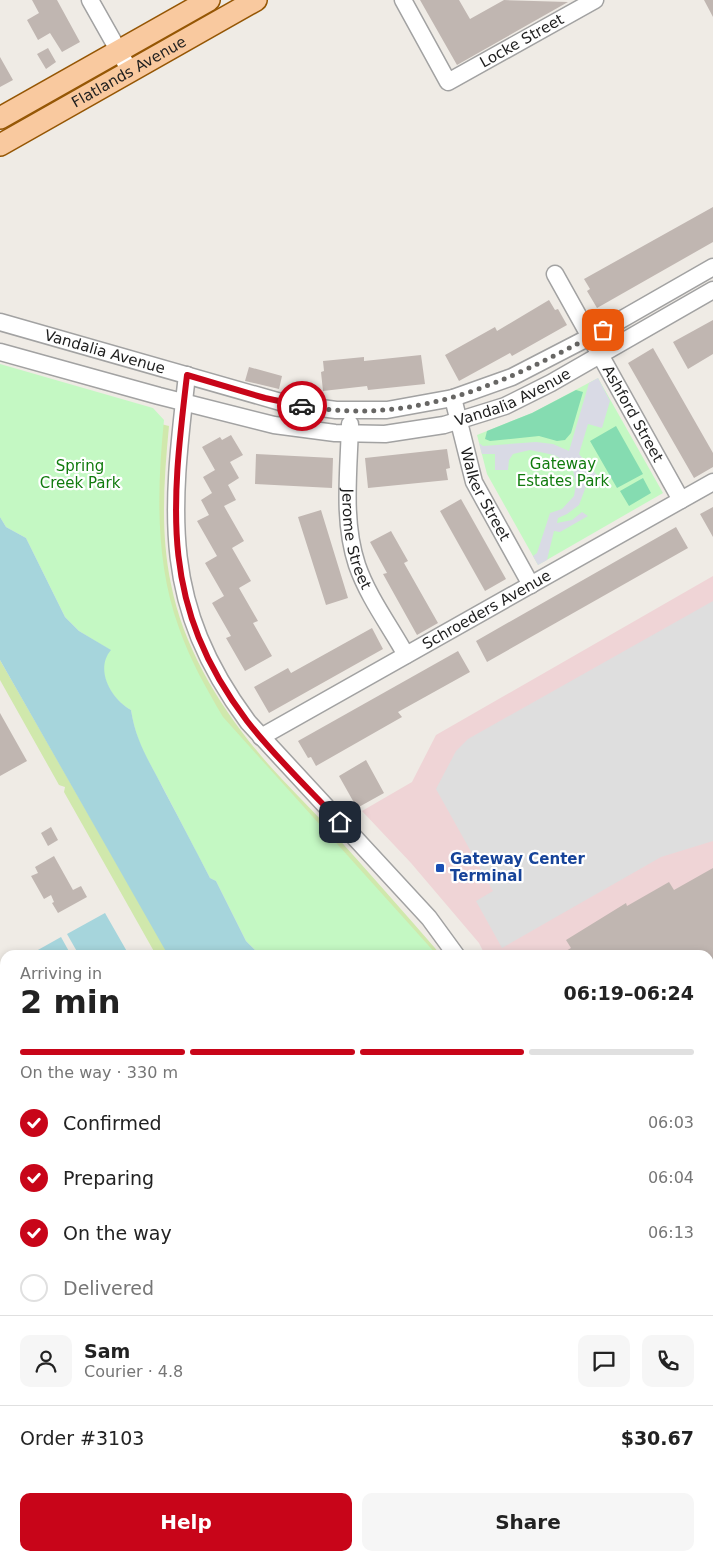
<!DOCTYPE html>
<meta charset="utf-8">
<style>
body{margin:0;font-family:"DejaVu Sans",sans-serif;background:#f6f6f6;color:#222;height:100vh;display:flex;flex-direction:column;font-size:19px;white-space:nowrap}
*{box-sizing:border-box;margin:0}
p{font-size:16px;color:#767676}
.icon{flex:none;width:28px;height:28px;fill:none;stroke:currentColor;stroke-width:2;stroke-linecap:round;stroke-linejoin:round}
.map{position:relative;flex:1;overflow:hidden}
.panel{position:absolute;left:0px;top:950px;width:714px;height:611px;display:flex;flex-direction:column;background:#fff;border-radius:15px 15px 0 0;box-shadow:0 2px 8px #0003}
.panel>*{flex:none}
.pin{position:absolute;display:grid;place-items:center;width:42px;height:42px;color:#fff;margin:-21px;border-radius:10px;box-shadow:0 2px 8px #0006}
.courier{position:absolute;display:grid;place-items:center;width:50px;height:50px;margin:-25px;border:4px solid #c80519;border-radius:50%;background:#fff;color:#222;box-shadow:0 1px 6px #0007}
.headline em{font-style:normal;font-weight:600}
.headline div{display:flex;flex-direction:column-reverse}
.headline{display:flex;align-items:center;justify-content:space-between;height:85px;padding:0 20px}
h1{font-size:32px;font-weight:600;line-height:38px}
.bar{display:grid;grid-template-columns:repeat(4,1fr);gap:8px 5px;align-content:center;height:60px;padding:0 20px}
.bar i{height:6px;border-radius:4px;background:#e0e0e0}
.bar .active{background:#c80519}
.bar p{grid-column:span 4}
.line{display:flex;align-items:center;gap:12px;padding:0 20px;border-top:1px solid #e0e0e0}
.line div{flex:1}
.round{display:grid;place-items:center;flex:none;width:52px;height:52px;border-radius:10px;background:#f6f6f6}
ol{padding:0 20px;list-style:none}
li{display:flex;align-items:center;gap:15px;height:55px}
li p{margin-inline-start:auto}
li .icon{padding:5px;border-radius:50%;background:#c80519;color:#fff;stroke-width:4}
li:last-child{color:#767676}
li i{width:28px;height:28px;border:2px solid #e0e0e0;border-radius:50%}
.button{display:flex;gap:10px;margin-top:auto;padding:10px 20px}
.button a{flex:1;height:58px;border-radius:10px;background:#c80519;color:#fff;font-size:20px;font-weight:600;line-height:58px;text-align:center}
.button a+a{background:#f6f6f6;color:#222}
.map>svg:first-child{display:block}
</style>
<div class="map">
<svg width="713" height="1561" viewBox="0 0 713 1561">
<rect width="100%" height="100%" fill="#efebe5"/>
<path fill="#dcdbdc" d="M5,1469V1556H68L71,1561H0V1473Z"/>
<path fill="#efd4d6" d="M713,576V1408L709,1404V955H485L479,943L411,863L362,811L412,782L436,735Z"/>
<path fill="#d0e8ac" d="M161,424L169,426C164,479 160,531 171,584C184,651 224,714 269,765C287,785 307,805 326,825C365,868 403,911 441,955H434L238,739L207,696L175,626L160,567L157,516Z
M0,660L169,955H156L64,792L65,787L59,785L0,680Z"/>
<path fill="#c4f8c3" d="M0,364L153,408L164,420C157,489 155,562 179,628C190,660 206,688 223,717L437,955H257L255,950L246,941L216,881L210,878C194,848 179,818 163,788C148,759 136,744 131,710C111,699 94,670 110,650L79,631L65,617L26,538L6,527L0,517Z
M598,378L663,493L538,565L487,474L477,435L532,413Z
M709,1454L713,1457V1561H602L599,1556H709Z"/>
<path fill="#85dcb1" d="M576,390L583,392L571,433L565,440L557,441L539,436L490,441L485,439L487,431L532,413Z
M616,426L643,474L617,488L590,441Z
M643,478L651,493L629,506L620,491Z"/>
<path fill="#dedede" d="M713,601V841L661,857L502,948L476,901L493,891L436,789L456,751L468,739Z
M713,1336V1381L709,1374V1338Z"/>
<path fill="#d9dae5" d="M598,378L610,401L602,428L588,424L579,454L605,485L597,487L588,481L579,505L567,514L558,518L557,523L572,520L582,512L588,516L560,532L554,531L547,560L538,565L533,556L537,553L550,513L562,509L574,496L576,484L573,470L565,461L554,455L530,450L513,454L509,460L508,470H495V454H482L479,443L483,446L536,442L553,444L569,451L589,383Z"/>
<path fill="#a6d5dc" d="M0,517L6,527L26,538L65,617L79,631L111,650C94,670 112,700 131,710C136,743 150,762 165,792C180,820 195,849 210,878L216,881L246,941L255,950L257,955H168L0,660Z
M105,913L129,955H79L67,934Z
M61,937L71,955H29Z
M0,992L5,1001V1133L0,1124Z
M488,1556H599L602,1561H491Z"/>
<path fill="#c0b6b1" d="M32,0H57L80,42L62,52L50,33L38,40L27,20L39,13Z
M420,0H459L470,19L504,0L568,2L457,65Z
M704,0H713V17Z
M48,48L56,62L46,69L37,54Z
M0,57L13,80L0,87Z
M713,207V242L597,308L587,291L590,289L584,279Z
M549,300L555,310L558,309L567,325L512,356L510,353L459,381L445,355L495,327L497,331Z
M713,320V354L688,369L673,342Z
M653,348L713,453V467L694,478L628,363Z
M421,355L425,384L368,390L367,386L323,391L321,372L324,371L323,361L364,357V361Z
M249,367L282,376L279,389L245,381Z
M231,435L243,455L230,462L239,478L228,485L236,500L224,506L244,541L232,548L251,581L239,588L258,621L253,623L272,656L245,671L226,638L231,636L212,603L224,596L205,563L217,556L197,521L209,515L201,500L212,493L203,477L215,470L202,447L220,437L222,440Z
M447,449L450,468L446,469L448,480L368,488L365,458Z
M256,454L333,458L332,488L255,484Z
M461,499L506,579L485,591L440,511Z
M713,507V537L700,514Z
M321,510L348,598L326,605L298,517Z
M676,527L688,548L487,662L476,641Z
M391,531L408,561L404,563L438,623L417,635L383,574L387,573L370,542Z
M372,628L383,649L269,713L254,687L288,668L291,673Z
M458,651L470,672L398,712L402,717L316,766L311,757L308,758L298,741Z
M0,713L27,761L0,776Z
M366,760L384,793L357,808L339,776Z
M51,827L58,840L48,846L41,833Z
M54,856L73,890L81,886L87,897L58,913L52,903L54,902L51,895L44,899L31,876L38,873L35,867Z
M713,868V1065L709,1067V955H559L571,948L566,940L626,903L627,906L669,882L674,890Z
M713,1128V1287L709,1279V1131Z
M164,1556H211L214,1561H167Z
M299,1556H395L398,1561H301Z"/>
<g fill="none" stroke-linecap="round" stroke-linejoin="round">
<g stroke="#a2a2a2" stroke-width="19">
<g id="minor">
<path d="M90,0L130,71"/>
<path id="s1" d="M403,0L448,82L595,0"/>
<path id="s2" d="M555,274L681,500"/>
<path id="s3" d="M0,322L284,403L336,410H387L453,398L512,377L603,330L713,267"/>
<path id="s4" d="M0,352L159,396L274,425L335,433L385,434L444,425L505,406L551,383L713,290"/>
<path d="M187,375C171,514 160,603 248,722L429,918L456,955"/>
<path id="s5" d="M453,398L474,482L531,585"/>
<path id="s6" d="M350,424C349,470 342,520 357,565C368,597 390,626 406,655"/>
<path id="s7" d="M261,737L713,482"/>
<path d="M0,1386L5,1394"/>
<path d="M709,1437L713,1440"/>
<path d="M96,1556L99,1561"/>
<path d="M0,1559L5,1556"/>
</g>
</g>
<g stroke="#955604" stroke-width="24">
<g id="major">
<path d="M0,118L209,0"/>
<path id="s8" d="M0,145L256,0"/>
</g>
</g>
<use href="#minor" stroke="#fff" stroke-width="16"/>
<use href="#major" stroke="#f9c99f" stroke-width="21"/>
</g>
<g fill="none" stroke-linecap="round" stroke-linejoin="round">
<path stroke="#676664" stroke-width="5" stroke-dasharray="0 9" d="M302,406C416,426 506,383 603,330"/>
<path stroke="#c80519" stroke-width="6" d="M302,406L265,398L187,375C171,510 160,606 247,721C275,757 309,789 340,822"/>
</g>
<rect fill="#1a4fb4" stroke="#fff" stroke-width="2" x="435" y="863" width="10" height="10" rx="2.5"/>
<g text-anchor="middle" stroke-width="4.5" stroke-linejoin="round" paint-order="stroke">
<g font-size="15" fill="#1e1e1e" stroke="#fff">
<text dy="5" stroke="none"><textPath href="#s1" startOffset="178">Locke Street</textPath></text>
<text dy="5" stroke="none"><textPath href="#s8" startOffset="148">Flatlands Avenue</textPath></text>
<text dy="5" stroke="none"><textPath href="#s3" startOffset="109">Vandalia Avenue</textPath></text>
<text dy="5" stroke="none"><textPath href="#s4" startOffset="529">Vandalia Avenue</textPath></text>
<text dy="5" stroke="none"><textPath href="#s2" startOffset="160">Ashford Street</textPath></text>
<text dy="5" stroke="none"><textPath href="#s5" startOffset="102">Walker Street</textPath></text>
<text dy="5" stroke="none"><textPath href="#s6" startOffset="116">Jerome Street</textPath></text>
<text dy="5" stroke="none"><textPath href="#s7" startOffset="259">Schroeders Avenue</textPath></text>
</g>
<g font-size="15" fill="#117b0e" stroke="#fff">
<text x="563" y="469">Gateway<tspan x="563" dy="17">Estates Park</tspan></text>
<text x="80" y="471">Spring<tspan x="80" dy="17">Creek Park</tspan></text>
</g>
<g font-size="15" font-weight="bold" fill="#164399" stroke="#fff" text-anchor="start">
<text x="450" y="864">Gateway Center<tspan x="450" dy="17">Terminal</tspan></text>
</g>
</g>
</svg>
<div class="pin" style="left:603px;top:330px;background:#ea580c"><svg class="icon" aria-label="bag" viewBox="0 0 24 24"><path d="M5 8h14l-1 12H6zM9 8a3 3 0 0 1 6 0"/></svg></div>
<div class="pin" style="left:340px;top:822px;background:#1f2937"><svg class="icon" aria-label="home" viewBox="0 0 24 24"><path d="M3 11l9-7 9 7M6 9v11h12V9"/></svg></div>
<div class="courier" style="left:302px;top:406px"><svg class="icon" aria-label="car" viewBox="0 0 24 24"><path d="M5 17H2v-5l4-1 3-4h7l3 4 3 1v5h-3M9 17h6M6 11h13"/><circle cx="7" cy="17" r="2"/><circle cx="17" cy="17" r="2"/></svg></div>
<section class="panel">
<div class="headline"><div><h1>2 min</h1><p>Arriving in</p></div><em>06:19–06:24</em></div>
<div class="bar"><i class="active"></i><i class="active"></i><i class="active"></i><i></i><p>On the way · 330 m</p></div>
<ol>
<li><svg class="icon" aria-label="check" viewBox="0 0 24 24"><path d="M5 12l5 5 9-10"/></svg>Confirmed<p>06:03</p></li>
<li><svg class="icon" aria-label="check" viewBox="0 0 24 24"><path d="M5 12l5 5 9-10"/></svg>Preparing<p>06:04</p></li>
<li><svg class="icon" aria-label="check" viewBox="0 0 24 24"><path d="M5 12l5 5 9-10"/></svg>On the way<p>06:13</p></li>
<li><i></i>Delivered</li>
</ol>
<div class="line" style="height:90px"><a class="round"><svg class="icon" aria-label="person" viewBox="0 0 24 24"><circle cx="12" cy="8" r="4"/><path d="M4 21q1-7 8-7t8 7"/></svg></a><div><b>Sam</b><p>Courier · 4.8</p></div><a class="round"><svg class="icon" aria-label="chat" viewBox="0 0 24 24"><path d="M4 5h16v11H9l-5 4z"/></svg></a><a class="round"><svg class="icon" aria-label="phone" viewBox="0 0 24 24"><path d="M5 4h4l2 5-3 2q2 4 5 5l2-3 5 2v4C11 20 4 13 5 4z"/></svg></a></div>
<div class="line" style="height:65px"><div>Order #3103</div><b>$30.67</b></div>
<div class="button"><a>Help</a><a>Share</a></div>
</section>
</div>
